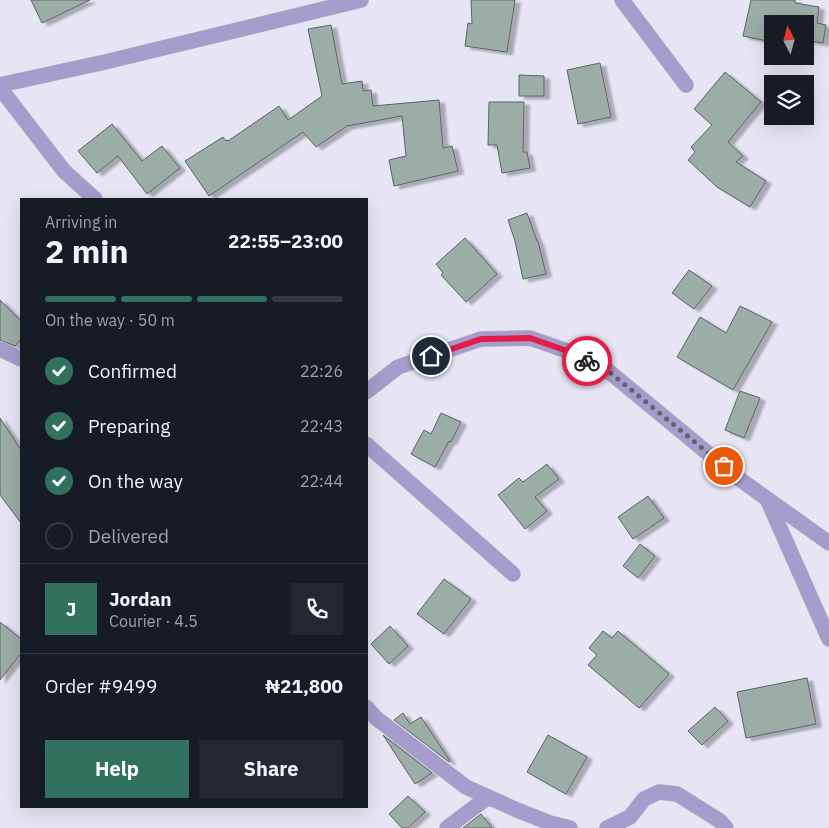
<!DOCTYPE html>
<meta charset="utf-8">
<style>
body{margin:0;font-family:"IBM Plex Sans",sans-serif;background:#242831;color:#f1f3f6;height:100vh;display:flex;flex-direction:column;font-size:19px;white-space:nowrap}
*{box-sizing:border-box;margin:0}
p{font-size:16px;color:#9ea1a6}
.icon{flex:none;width:28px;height:28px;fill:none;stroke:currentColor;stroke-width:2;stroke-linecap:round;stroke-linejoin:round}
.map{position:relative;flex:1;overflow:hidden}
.side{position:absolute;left:20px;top:198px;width:348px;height:610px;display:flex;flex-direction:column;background:#171b24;border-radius:0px;box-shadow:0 5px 20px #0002}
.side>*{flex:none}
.needle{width:32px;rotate:354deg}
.controls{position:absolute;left:764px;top:15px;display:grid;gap:10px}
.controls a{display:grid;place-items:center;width:50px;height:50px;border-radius:0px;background:#171b24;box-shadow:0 5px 20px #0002;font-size:25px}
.pin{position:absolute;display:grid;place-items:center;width:42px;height:42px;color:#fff;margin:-21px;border:2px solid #fff;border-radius:50%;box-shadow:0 1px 5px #0007}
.courier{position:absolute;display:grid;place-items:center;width:50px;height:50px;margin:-25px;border:4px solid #e11d48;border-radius:50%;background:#fff;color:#222;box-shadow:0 1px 6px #0007}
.headline em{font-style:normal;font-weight:800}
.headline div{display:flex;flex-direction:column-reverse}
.headline{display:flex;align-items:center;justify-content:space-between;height:85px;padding:0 25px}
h1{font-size:32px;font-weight:800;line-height:38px}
.bar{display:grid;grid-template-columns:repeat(4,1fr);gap:8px 5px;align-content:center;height:60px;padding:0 25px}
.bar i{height:6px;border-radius:4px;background:#363941}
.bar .active{background:#32715e}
.bar p{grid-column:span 4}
.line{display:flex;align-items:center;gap:12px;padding:0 25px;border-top:1px solid #363941}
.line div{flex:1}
.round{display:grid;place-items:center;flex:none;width:52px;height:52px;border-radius:0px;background:#242831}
ol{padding:0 25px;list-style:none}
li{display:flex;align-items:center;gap:15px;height:55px}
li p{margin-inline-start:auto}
li .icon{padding:5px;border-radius:50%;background:#32715e;color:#fff;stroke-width:4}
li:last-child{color:#9ea1a6}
li i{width:28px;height:28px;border:2px solid #363941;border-radius:50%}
.primary-button{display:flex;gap:10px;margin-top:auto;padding:10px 25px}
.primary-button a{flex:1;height:58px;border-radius:0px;background:#32715e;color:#fff;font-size:20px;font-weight:800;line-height:58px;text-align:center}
.primary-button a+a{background:#242831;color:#f1f3f6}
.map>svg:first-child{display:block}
</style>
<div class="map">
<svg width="829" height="828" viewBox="0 0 829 828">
<defs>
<filter id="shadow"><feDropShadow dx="5.5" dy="3" stdDeviation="1" flood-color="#0004"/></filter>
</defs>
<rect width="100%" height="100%" fill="#e7e4f3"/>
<path fill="#9caca6" stroke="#586661" filter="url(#shadow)" d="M31,0H90L42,23Z
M471,0H515L507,52L465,46L468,23L472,24Z
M751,0H795V3L819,7L817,23L826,25L823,43L805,40V24H772V42L743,36Z
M331,25L342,84L362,81L363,91L371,90L373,106L439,100L443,148L452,146L458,171L394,186L389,160L406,156L402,116L347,126L316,147L303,132L209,196L185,161L223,137L226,141L227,140L228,141L279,106L288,120L322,96L308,29Z
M600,63L611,117L578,124L567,70Z
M725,72L761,102L728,142L743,156L736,162L766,181L750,207L717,187L688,160L695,152L691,147L712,125L694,109Z
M519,75L544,76V96H519Z
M489,102H524L523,152H527L530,168L502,173L497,145H488Z
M112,124L142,161L162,146L180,168L147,194L118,156L97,173L78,151Z
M527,213L537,241H538L546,274L523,279L515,241L508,220Z
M465,238L497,274L466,302L441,275L443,273L436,264Z
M689,270L712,286L694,309L672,293Z
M0,300L21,321V339L15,346L0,340Z
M740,306L772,322L733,390L677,357L700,317L726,333Z
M740,391L760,398L744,438L725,430Z
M441,413L461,422L451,442L449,441L435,467L411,454L424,430L431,434Z
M0,418L21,450V523L0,495Z
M547,464L559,479L535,497L547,511L525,529L498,495L519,478L523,482Z
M648,496L664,518L633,539L618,517Z
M640,544L655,556L638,578L623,566Z
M444,579L471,599L444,634L417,614Z
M0,622L21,639V653L0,680Z
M390,626L408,646L389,664L371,644Z
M603,631L612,638L618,631L669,674L639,708L588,665L597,655L589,648Z
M807,678L816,724L746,738L737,692Z
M715,707L728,721L702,745L688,731Z
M403,713L410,724L421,717L450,761L449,762L394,720Z
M383,735L432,773L415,784Z
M548,735L587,757L566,794L527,772Z
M408,796L425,812L408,828H402L389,814Z
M481,814L492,828H463Z"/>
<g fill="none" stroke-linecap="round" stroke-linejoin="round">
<g stroke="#c2c0cd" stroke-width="16">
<path id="minor" d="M622,0L686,85
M0,85L105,62L361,0
M0,88L64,171L95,199
M0,349L21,359
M366,392L398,367L481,339L530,338L573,353L607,370L738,478L829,543
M366,444L513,574
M768,501L829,639
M366,707L376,718L466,787L517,810L550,823L570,828
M447,828L488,797
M607,828L630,817L644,799L659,792L677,794L720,821L726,828"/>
</g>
<use href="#minor" stroke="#a69ccb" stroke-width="15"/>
</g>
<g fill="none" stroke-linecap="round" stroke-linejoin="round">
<path stroke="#63616a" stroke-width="5" stroke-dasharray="0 9" d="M587,361L607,370L724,466"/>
<path stroke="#e11d48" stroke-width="6" d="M431,356L481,339L530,338L573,353L587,361"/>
</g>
</svg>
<div class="controls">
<a><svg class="needle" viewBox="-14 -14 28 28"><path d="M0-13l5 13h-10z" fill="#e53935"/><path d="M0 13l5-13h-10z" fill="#9ea1a6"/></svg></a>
<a><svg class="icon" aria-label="layers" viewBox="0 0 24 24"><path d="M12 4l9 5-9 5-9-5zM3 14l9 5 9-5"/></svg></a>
</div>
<div class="pin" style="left:724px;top:466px;background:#ea580c"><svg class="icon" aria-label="bag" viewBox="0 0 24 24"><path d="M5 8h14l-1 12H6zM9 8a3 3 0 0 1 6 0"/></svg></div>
<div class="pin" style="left:431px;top:356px;background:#1f2937"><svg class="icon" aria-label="home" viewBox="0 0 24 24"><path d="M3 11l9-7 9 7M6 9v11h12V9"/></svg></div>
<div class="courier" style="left:587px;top:361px"><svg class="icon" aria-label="bike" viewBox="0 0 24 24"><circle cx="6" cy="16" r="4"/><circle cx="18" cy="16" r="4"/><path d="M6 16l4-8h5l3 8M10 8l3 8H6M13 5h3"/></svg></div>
<section class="side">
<div class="headline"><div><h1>2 min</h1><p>Arriving in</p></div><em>22:55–23:00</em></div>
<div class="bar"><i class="active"></i><i class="active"></i><i class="active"></i><i></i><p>On the way · 50 m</p></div>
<ol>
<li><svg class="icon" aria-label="check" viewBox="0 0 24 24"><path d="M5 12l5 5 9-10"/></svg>Confirmed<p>22:26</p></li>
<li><svg class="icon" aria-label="check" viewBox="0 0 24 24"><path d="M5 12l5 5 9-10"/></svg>Preparing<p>22:43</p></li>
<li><svg class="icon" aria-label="check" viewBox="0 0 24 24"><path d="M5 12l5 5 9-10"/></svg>On the way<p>22:44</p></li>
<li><i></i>Delivered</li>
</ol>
<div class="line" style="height:90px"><b class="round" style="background:#32715e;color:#fff">J</b><div><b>Jordan</b><p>Courier · 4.5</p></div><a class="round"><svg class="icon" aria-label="phone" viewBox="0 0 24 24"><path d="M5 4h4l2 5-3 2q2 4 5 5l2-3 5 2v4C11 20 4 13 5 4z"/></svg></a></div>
<div class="line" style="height:65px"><div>Order #9499</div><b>₦21,800</b></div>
<div class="primary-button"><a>Help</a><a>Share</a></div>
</section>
</div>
